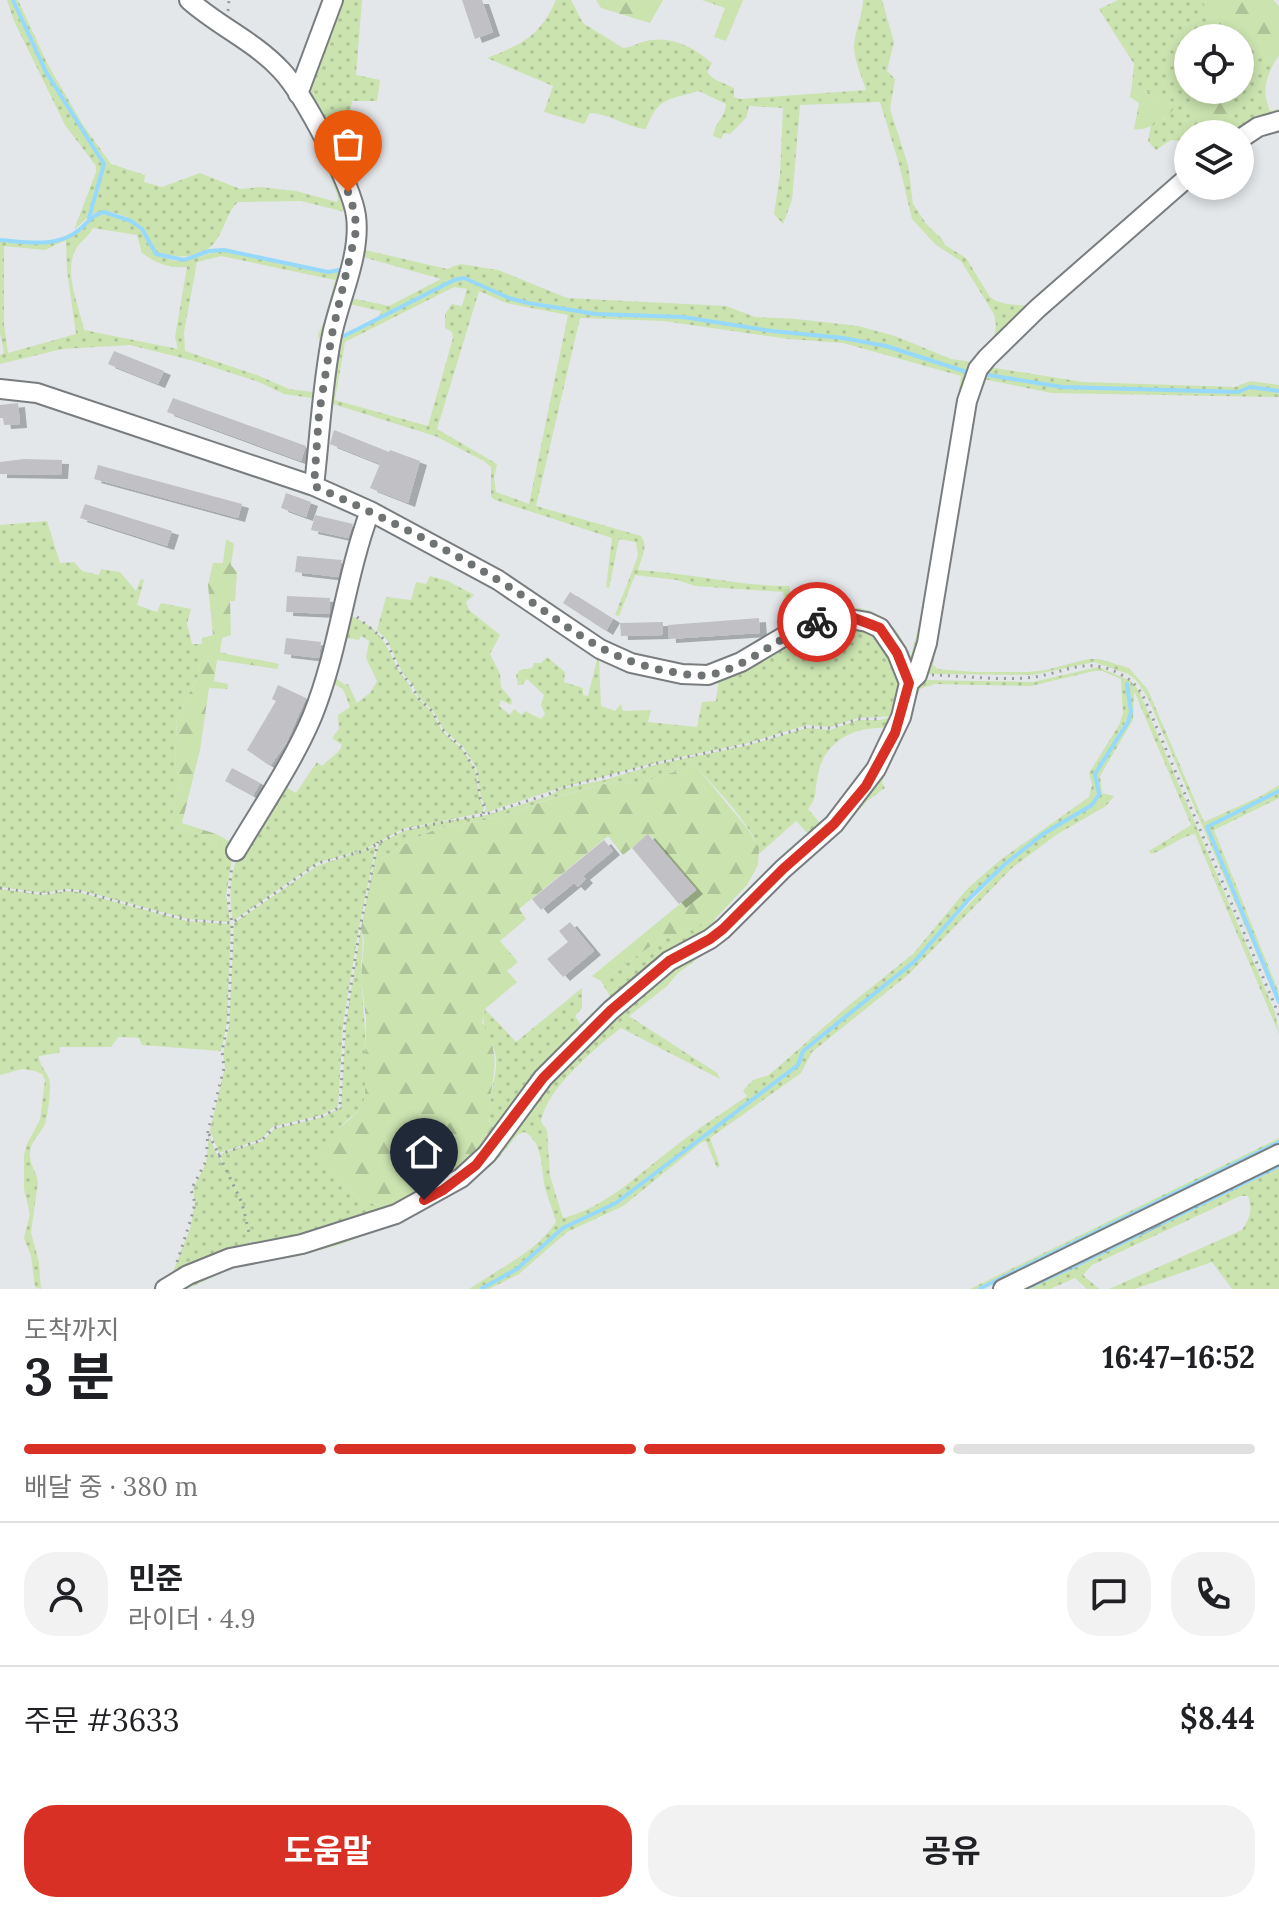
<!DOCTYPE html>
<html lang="ko">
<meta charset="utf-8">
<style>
body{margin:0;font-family:Lora,"Noto Sans KR",serif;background:#f2f2f2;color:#202124;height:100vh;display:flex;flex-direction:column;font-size:30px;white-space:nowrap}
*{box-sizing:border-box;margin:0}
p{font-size:26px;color:#757577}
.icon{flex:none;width:44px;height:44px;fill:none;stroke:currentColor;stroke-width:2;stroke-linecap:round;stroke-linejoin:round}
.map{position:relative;height:1289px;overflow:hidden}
.panel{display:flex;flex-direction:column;background:#fff;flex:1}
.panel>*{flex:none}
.tools{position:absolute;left:1174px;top:24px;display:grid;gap:16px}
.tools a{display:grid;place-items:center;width:80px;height:80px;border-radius:50%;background:#fff;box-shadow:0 4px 12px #0003;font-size:40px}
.pin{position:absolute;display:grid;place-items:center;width:68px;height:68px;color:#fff;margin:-82px -34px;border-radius:50% 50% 50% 0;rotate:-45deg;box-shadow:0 0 8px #0007}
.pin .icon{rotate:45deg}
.courier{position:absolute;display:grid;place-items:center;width:80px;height:80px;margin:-40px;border:6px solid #d93025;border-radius:50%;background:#fff;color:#222;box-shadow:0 2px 10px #0007}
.overview em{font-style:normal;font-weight:700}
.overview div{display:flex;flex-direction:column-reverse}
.overview{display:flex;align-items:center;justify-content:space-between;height:136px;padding:0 24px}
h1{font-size:52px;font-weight:700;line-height:60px}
.bar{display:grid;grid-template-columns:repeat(4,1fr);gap:12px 8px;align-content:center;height:96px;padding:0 24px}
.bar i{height:10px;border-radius:6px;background:#e0e0e0}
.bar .active{background:#d93025}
.bar p{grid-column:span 4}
.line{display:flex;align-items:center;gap:20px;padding:0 24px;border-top:2px solid #e0e0e0}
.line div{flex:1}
.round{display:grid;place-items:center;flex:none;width:84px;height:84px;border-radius:32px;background:#f2f2f2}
.cta{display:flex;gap:16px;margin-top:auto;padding:16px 24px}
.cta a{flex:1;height:92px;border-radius:32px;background:#d93025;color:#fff;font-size:32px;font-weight:700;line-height:92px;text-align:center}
.cta a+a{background:#f2f2f2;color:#202124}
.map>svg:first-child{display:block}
</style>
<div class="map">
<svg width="1279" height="1289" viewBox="0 0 1279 1289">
<defs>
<pattern id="grass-dots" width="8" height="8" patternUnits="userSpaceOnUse" patternTransform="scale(2)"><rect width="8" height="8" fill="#cae3af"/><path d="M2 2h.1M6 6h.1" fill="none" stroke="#aec397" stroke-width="1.8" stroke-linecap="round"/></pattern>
<pattern id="forest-firs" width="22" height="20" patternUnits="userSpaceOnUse" patternTransform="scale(2)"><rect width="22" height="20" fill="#cae3af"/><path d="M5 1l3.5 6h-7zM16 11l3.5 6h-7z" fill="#aec397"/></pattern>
<pattern id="water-waves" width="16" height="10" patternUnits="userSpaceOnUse" patternTransform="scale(2)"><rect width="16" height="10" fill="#97d9fc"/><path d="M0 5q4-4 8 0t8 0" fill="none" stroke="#83bbd9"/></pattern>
<filter id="shadow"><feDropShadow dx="7" dy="4" stdDeviation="0" flood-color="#0004"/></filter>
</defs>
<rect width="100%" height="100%" fill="#e3e7ea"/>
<path fill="url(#grass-dots)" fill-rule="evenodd" d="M7,0H12L45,72L103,164L87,218L74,230L96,172V166L65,125L14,21Z
M15,0H18L47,63L83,125L111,164L145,175L144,182L162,187L200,173L240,189L260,187L296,191L337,202L338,197C322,149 291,90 253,55C241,44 225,37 212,28C200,19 189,9 178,0H182L253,50L300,106L351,215L353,231L341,281C339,257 353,237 345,212L301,201L238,202C230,209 227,219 222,230C209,260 185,259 157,253C151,246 150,238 144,230C132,216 108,207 90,215L105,164L47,71Z
M337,0H362L356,75L380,80L377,101H352L342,150L343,163L364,218L365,250L447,269L460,264L498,270L567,298L726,306L755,317L796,319L858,326L895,336L951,359L973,362L993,343L996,326L994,314L961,261L936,245L912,219L899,164L880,102L800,105L792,200L783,224L774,214L780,174L783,108L749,106L746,118L730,134L724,133L721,139L713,136C714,124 726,116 726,104L699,91C668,100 658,97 646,129C625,127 611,114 590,113L584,124L544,112L553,86L487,58C523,44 540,36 556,0H571L583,23L623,48C631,47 635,45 642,42C669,34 692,46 712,63L707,72L714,79L734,88V97L740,99L866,90C862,76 854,61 854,46C855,29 863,16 863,0H882L894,42L887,71L895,79L890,109L908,165L913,204L927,225L942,239L945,245L966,258L990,297L996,301L1007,304L1032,306L1187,165L1188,154V171L979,363L914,670L865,618L789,629L783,592L695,586L677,580L635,575L619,616L615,615L638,556L636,542L619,539L609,588L606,587L612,538L495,500L491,497V467L484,461L435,436L333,404L327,427L340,337H344L455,281L464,279L508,299L527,304L596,315L682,318L772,332L843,339L886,347L967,372L868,341L772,330L683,316L596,313L528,302L509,297L464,277L454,279L379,317L381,311L349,304L343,335L337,334L360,228L309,94ZM363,257L441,279L389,306L351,298ZM454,287L467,289L462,306L452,304L445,314V328L452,332L453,338L428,426L335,400L345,342ZM479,291L506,303L568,315L529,504L496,492L494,478L497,464L437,429ZM580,318L663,321L789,339L843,343L961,376L931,576L911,656C906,647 901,637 895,629C868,597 832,608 796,617L789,586C738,586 689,573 638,570C641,558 649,547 641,536L536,506Z
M1118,0H1201L1230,38H1188V90H1197L1193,91L1192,114L1213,123L1210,134H1188V148L1181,141L1171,140L1156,150L1148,141L1151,125L1165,118L1162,100L1132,84L1134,64L1099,9Z
M1240,41H1245L1274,63C1265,80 1262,93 1270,111L1279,109V116L1238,134H1229L1232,131V100C1220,95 1210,97 1200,90H1240Z
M1188,180V186L1025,330L989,367L1083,382L1235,387L1250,381L1279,385V390L1250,386L1238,391L1062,386L981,374L1062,388L1238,393L1250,389L1279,392V397L1051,393L979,378L973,396L954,539L933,665L938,669L974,672H1028L1046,670L1088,659H1099L1129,668L1148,690L1204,822L1259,797L1279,785V790L1206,827L1279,1006L1148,698L1136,680L1128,674L1094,662L1033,675L928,674L923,669L937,610L970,396L980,371L1015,336Z
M104,213L130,222L141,230L156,255C164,257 174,262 183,261C197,259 209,252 224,251L328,273L338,271L339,281L319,399L284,394L259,382L194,361L130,345L62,349L0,364V355L4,353L0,333V241C26,244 57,249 79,231C89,224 90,216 104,213ZM93,228L137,235L142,253C157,264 169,268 187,267L175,337L178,349L84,330C79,306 65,277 74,253C78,242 88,238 93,228ZM66,240L67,271L76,334L8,353L4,324V246L45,250ZM221,256L335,280L324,322L318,334L320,347L313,392L289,389L257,375L185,351L184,332L197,262Z
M47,521L60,563L74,562L82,571L99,575L101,569L120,572L136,591L141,579L144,580L137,605L157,612L161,603L191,609L187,624L192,644H202L199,674L177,718L175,769L180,776L171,821L173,826L207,838L233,853L226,896L230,922L188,919L79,890L67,889L43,893L0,887V525Z
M430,576L448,581L474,595L466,602L469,610L500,635L490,654L500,674L501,687L512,700L511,705L501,700L499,706L510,715L514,709L522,715L525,711L541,719L545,714L541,705L544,695L527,679L522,685H518L516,675L520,670L532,668L534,663H541L547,657L565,672L564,682L583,688V695L588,696L597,660L599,659L601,706L615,711L621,704L623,711L651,710L648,722L697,727L702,702L716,701L719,677L803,630L852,622L883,640L900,684L897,716L858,718L830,727L807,725L748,743L658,762L560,788L484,813L486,808L481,798L476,767L463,747L443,729L433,711L418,697L413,685L402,672L387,640L377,630L386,597L411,600L416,582L426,584Z
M344,613C380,627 383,639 399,671C404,679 411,684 412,692L432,712L442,731L462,749L475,769L480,799L484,808L482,813L403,829L363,850L317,863L233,921C222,862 250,831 279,783L296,793L317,762L322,766L339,751L342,745L332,738L339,729L338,715L350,707L343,689L327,680L329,673L345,685L348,684L357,703L370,693L377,681L366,658L369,641L361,636L359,640L339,637Z
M1098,667L1131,681L1139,691L1275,1012L1279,1034L1195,834C1179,837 1167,849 1151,854L1149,851L1191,825L1134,691L1133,720L1100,776L1102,793L1114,796L1106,806L1056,835L1012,868L909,974L812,1052L801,1073L710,1138L720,1166L717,1168L706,1141L702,1142L623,1206L567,1232L519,1274L489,1289H483L518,1269L564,1229L617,1204L798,1066L803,1052L915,961L1005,866L1044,835L1093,805L1100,794L1096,774C1114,746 1141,717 1127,683L1130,712L1126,721L1094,774L1097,793L1091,804L1043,833L1003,864L969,898L914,960L802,1050L797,1065L616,1202L563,1227L517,1268L478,1289H469C498,1269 535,1253 556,1222C553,1211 549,1201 546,1191C540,1171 545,1144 525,1132L518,1134L496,1161L463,1188L399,1222L342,1244L294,1257L239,1265L187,1289H176L190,1280L452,1190L570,1056L832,832L914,686L923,680L1033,682ZM1094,671H1102L1121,679L1123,713L1119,725L1089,773L1092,785L1089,797L1000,860L967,889L913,954L848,1006L769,1075L753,1080L743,1091L747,1096C721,1114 694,1131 669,1151C635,1177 606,1207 563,1218L550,1176L547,1130L541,1122C546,1089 595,1048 621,1028L720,1079L717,1073L629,1016L667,986L678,973L733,933L765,897L840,831L867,801L885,788L882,783L884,777L920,689L935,684L1031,686Z
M887,718H895L892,728C855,725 822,740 817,780C814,795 818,796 808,809L824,828L812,838L796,821L759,854C759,831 711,784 695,765L653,779L633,783L615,781L552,798L497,818L439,828L416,838L374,862L379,843L404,831L434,823L483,816L549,796L560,789L604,780L658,764L749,745L807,728L830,730L858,720H880Z
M1279,793V798L1214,830L1279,993V999L1208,828Z
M376,846L359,927L343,1024L338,1107L322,1115L272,1127L262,1139L219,1153L210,1130L225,1067L223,1054L229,1027L234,923L317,866Z
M0,889L43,895L67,891L78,892L187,921L231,924L227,1023L221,1051L142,1045L139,1038L118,1037L111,1047H60L59,1053L39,1056C39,1067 50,1073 50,1085C50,1097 48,1113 45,1124C41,1134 31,1140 30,1152C29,1165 36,1170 38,1182L31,1233L39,1262L41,1289L35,1287L31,1256L24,1238L30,1214L24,1189V1155L27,1144L40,1120L45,1080L42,1074L35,1071L22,1069L0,1075Z
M715,919L721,926L611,998L601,981L658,941Z
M361,928C365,946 360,960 361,977C364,1017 368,1056 365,1097C361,1113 350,1116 340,1127C333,1136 327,1147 321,1156C349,1182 339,1195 381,1206L384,1212L253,1248L250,1239V1249L172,1274L190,1229L195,1203L193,1189L206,1163L209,1136L217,1155L224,1163L220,1155L225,1152L263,1141L274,1129L323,1117L341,1107L346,1023Z
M582,988V1008L575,1016L584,1029L500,1130L492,1127C483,1110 498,1078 496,1058C493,1037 479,1033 485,1009L516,1042Z
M1279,1138V1141L976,1289H970Z
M1279,1168V1289H1232L1212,1262L1135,1289H1109L1242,1230C1250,1218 1253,1210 1248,1196H1240L1092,1265L1083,1275L1099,1289H1087L1075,1278L1050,1289H1029Z"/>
<path fill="url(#forest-firs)" d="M596,0H663L650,23L601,8Z
M702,0H743L726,41L714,37L725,8Z
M1201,0H1273L1279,6V55L1274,63L1245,41H1240V38H1230Z
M1132,84L1162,100L1171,101L1173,110C1164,119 1147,132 1134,129L1139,103L1130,97Z
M1193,90C1202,90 1201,94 1209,96C1217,98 1223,96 1232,99V132L1229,134H1210L1212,123L1192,115L1190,103Z
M226,539L234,544L231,565L237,572L235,601H230L231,635L222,638L220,652C240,658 259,659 279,664L277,669L217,660L214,681L228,684L227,689L209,688L200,750L182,823L216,834L236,845L233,853L207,838L173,826L171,821L180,776L175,769L177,718L199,674L202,638L213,635L208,585L213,563H223Z
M695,765L748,829L759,848L758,865L747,885L715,919L658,941L601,981L592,976L697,890L649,834L623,855L608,836L519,909L526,919L500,941L518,962L507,971L517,982L485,1009L482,1022C506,1062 488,1081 489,1121L492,1127L500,1130L477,1159L384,1212L381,1206C339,1195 349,1182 321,1156C327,1125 357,1125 365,1097L366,1018L361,978L364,940L361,928L374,862L416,838L439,828L497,818L553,798L615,781L633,783L653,779Z"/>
<path fill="url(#water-waves)" d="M1279,1162V1168L1073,1269L1029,1289H1019Z"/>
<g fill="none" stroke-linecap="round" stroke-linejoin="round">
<path stroke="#97d9fc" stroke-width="4" d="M13,0L46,72L104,164L89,218
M0,240C26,242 58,248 79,230C89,222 91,215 104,212L131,221L142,229L156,254L184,260L209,251L224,250L328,272L339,270L340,281
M337,335L344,336L454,280L464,278L509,298L528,303L596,314L683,317L772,331L843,338L886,346L967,372
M982,374L1062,387L1238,392L1250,387L1279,391
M1279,791L1207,827L1279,1002
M481,1289L517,1269L563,1228L616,1203L798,1065L803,1051L915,961L970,898L1004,865L1043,834L1092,805L1099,794L1095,774L1128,722L1131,712L1127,684
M979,1289L1279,1142"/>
</g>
<path fill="#c1c0c4" filter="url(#shadow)" d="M462,0H482L493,32L475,39Z
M114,351L164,371L158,384L108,364Z
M173,398L306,446L301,461L167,412Z
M18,403L20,424L4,425L3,418H0V405Z
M334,430L389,452L390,450L420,461L408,503L370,488L380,464L330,444Z
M24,459L62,460L61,475L0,474V462Z
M98,465L242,504L238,518L94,479Z
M286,493L311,502L306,517L281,508Z
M85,504L172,531L167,546L80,518Z
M315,515L353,524L348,538L311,530Z
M297,556L342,560L338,577L295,572Z
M570,592L613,619L606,631L563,603Z
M287,596L330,598L329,614L286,612Z
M759,618L760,633L669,639L668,625Z
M663,622V635L621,636L620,623Z
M286,638L321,642L319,658L284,654Z
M278,685L306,698L286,744L270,766L247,750L276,701L272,699Z
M232,768L260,783L253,796L225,781Z
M648,834L696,890L679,904L632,848Z
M604,840L613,851L583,876L586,879L578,887L574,883L541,910L532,899Z
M570,922L594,951L563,977L547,959L568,942L559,931Z"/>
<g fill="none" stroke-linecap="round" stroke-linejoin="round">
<g stroke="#797d7f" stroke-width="22">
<path id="minor" d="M189,0C218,26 254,41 281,70C303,93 352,185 356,216C361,255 340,297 332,335C322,385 320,435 314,486
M298,94L333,0
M1240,139L1258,127L1279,121
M0,389L37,393L314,486L370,511L498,580L600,649L631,663L682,674L708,675L741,662L800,627L839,617L867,622L880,628L897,653L909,683L901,717L876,769L834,824L783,869L723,929L710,939L669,961L611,1010L543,1078L487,1154L461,1178L396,1214L302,1244L230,1258L188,1275L165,1289
M909,683L917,675L927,643L967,401L978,369L987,358L1037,309L1188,177
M236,851C261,809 293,762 312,717C339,651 345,578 370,511
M1003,1289L1279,1154"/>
</g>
<path stroke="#999c9f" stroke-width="3" stroke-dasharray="2 6" stroke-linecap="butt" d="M228,11L229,0
M357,617L386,641L401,673L412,686L418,698L432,711L442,729L462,748L477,774L480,798L485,808L483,814
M932,675C963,676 995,680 1025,678C1062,676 1084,654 1120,674C1133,681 1138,686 1145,700L1279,1015
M0,888L43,894L67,890L79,891L187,920L232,923L318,863L364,851L403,830L483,815L549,794L560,788L658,763L748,744L807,727L830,728L858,719H882
M209,1134L242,1203L250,1237
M218,1155L262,1140L274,1128L323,1116L340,1107L345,1023L360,928L378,842
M177,1262L191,1219L195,1203L191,1190L206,1161L208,1131L224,1068L222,1051L228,1023L232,941V923L228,900L232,865"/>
<use href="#minor" stroke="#fff" stroke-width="18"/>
</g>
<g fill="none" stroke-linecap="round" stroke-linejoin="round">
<path stroke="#707374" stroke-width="8" stroke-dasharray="0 14.4" d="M348,192L355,213L356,231L332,334L319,414L314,486C376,514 439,544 498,580C558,616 594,657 666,671C680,673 695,677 709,675C744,669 781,635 817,622"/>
<path stroke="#d93025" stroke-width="10" d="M424,1200L443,1190L476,1165L543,1078L611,1010L669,961L710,939L723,929L783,869L834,824L866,786L895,733L909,683L897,653L880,628L854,618H827L817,622"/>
</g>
</svg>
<div class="tools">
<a><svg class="icon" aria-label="locate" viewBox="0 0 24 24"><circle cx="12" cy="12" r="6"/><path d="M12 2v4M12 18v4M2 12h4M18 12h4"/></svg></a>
<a><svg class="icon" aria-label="layers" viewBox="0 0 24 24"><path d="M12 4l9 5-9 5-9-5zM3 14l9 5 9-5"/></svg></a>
</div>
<div class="pin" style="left:348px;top:192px;background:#ea580c"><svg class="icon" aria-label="bag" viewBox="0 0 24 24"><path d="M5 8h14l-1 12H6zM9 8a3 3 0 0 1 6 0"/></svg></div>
<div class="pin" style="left:424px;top:1200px;background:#1f2937"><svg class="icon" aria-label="home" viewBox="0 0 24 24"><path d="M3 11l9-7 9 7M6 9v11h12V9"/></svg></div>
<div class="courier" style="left:817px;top:622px"><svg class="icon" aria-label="bike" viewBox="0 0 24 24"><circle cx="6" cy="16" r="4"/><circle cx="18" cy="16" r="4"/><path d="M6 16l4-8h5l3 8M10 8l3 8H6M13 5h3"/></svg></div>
</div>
<section class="panel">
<div class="overview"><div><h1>3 분</h1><p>도착까지</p></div><em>16:47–16:52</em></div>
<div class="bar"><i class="active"></i><i class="active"></i><i class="active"></i><i></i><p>배달 중 · 380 m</p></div>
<div class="line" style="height:144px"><a class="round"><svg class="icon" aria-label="person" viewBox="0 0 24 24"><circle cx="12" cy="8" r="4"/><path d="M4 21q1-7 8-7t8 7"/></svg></a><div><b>민준</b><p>라이더 · 4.9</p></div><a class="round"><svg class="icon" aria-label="chat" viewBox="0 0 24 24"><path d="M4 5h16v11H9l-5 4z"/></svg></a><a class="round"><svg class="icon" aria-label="phone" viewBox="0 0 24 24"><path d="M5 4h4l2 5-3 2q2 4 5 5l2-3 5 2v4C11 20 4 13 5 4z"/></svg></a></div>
<div class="line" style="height:104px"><div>주문 #3633</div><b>$8.44</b></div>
<div class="cta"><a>도움말</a><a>공유</a></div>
</section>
